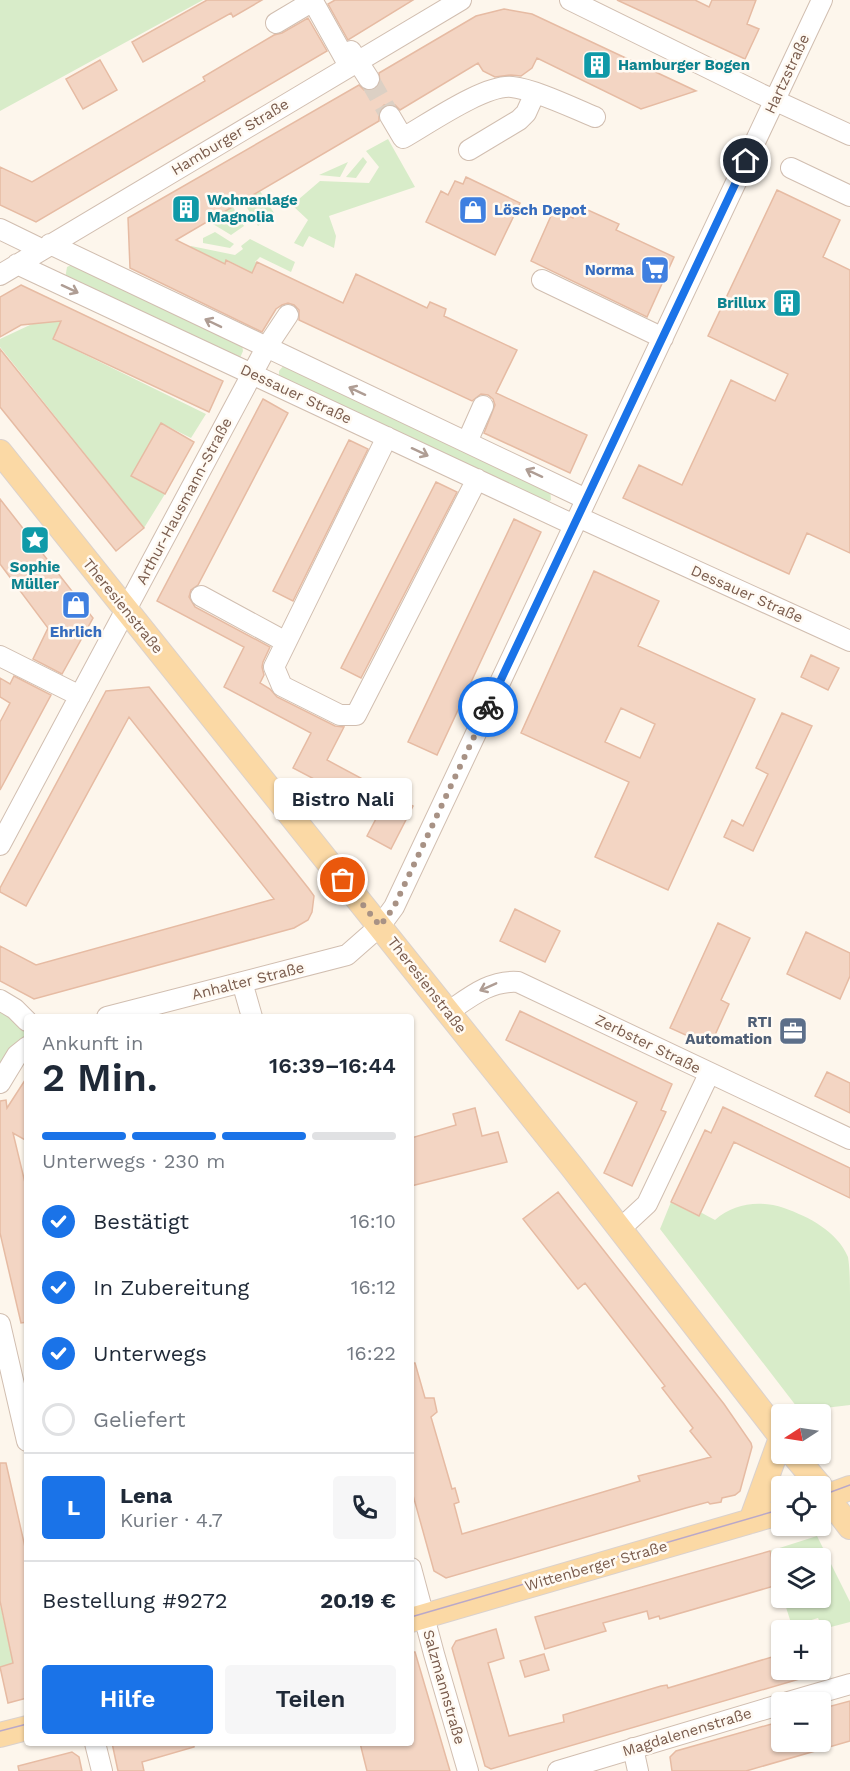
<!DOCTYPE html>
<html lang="de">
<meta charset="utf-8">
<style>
body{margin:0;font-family:"Work Sans",sans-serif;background:#f6f6f7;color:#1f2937;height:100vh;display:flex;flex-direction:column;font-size:22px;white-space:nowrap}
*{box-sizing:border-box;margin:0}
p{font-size:20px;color:#747a83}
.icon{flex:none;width:33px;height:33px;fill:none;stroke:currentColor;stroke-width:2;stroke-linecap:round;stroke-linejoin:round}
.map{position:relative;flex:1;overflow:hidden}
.details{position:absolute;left:24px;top:1014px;width:390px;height:732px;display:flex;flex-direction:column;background:#fff;border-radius:6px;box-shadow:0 2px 4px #0004}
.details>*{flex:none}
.needle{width:39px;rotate:258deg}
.controls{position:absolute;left:771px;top:1404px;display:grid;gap:12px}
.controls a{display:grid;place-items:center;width:60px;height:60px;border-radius:6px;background:#fff;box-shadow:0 2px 4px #0004;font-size:30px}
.pin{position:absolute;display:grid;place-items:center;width:51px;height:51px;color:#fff;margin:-26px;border:3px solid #fff;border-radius:50%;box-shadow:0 2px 6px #0007}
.courier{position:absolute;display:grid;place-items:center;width:60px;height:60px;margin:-30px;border:4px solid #1a73e8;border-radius:50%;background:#fff;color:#222;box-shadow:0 2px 8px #0007}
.bubble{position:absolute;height:42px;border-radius:6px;background:#fff;box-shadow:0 2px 4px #0004;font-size:20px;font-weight:600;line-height:42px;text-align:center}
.overview em{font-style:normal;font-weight:600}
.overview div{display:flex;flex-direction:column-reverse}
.overview{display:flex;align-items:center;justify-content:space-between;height:102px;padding:0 18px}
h1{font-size:39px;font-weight:600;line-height:45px}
.bar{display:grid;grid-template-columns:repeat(4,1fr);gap:9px 6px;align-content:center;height:72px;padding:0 18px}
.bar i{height:8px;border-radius:4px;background:#e0e1e3}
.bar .selected{background:#1a73e8}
.bar p{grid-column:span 4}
.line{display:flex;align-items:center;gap:15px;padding:0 18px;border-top:2px solid #e0e1e3}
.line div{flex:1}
.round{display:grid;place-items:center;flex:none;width:63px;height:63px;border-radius:6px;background:#f6f6f7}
ol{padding:0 18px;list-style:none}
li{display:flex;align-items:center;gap:18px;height:66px}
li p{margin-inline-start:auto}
li .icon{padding:6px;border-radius:50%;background:#1a73e8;color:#fff;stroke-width:4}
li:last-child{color:#747a83}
li i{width:33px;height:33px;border:3px solid #e0e1e3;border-radius:50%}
.action{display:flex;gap:12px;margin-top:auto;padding:12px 18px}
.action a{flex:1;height:69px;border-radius:6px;background:#1a73e8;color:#fff;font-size:24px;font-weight:600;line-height:69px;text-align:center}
.action a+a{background:#f6f6f7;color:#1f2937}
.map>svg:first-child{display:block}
</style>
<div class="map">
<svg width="850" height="1771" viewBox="0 0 850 1771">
<rect width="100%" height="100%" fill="#fdf6ec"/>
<path fill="#d8ecc9" d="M0,0H203L0,111Z
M388,139L415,187L329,216L336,236L334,248L309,236L303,247L294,243L308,220L292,205L320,181L369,183L379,167L366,151Z
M363,157L367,162L356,178L346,177Z
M348,162L340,177L319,175Z
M260,191L274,213L258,226L243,201Z
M233,207L244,226L231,235L208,221Z
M215,232L234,244L230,248L203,243V238Z
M250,239L295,262L291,272L260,257L255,262H257L250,276L241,267L227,260L225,264L193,249L187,252L191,246L235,255L243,249L241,246Z
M73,264L242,344L243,351L240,358L235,359L65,279L67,267Z
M45,296L67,308L53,339L206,414L191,438L161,423L132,476L165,494L144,528L0,347V339L32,324Z
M285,364L550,488L551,500L547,503L279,376V371Z
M0,1000L27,1021V1047L0,1083Z
M671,1202L698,1216L700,1212L715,1220C734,1203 760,1200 784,1208C809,1217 837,1231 848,1257C850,1269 850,1287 850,1299C850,1334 850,1370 850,1405L800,1411L660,1229Z
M817,1536L850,1602V1622L823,1629L818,1618L792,1626L783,1598H820V1558H782L781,1593L770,1551Z
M0,1604L13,1663L0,1667Z"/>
<path fill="#f3d5c3" stroke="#e6bba3" stroke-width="1.5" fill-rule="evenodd" d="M207,0H262L233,17L231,13L143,62L132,42Z
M335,0H413L348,40L328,4Z
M617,0H695L709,7L712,0H756L747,24L759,29L745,59Z
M504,9L532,14L696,91L641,109L537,58L532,68L521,76L511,75L495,77L483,71L478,63L400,110L395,105H384L379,111V121L176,240L225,264L226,260L252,273L257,262L343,303L356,274L427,308L430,302L446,309L444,316L517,350L496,393L587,435L570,473L484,433L495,405L493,399L488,395L481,394L472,401L299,320V310L294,305L288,303L282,305L276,309L262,332L130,268L128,218L359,85L364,90L375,89L380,84L379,73L476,16Z
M308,18L327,51L36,222L0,205V167L32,182L205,81L203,77L274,35L282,33Z
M100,60L117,90L83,109L66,79Z
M466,177L520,203L495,255L426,222L441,191L448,195L455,181L463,184Z
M777,190L840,220L823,257L850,270V553L807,533L789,574L623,498L639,465L682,485L731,380L775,401L788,374L708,336Z
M579,206L619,224L616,230L674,257L647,317L531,261L554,209L573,218Z
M21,285L223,381L209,412L53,339L61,321L21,325L0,337V297Z
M0,349L144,528L116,551L0,407Z
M263,399L288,413L198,585L191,590L189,597L195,607L270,647L263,662L262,667L264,675L260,683L270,689L277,697L335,726L344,727L327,760L413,806L391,849L367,836L379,813L293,768L311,733L224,687L244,647L157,601Z
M161,423L194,442L165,494L131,476Z
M349,440L368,449L293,601L273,591Z
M436,482L457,492L361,678L341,668Z
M0,499L93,618L62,674L33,659L48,628L0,564Z
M514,519L541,532L437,755L408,742Z
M594,571L659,601L638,646L755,699L668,890L595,857L629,782L521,733ZM621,708L655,724L640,758L605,742Z
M811,655L839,668L828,690L801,677Z
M14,676L51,695L0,790V722L10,703L0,697V678L10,684Z
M149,687L309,889L314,896L312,912L308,920L294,928L34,999L0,981V946L36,965L274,899L129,717L26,906L0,892V888L106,691Z
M782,713L812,726L753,851L724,837L732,820L743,826L768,774L756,768Z
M515,909L560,931L545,962L500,941Z
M718,923L750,938L721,1000L729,1004L710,1046L670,1028Z
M806,932L850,953V976L840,999L787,974Z
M520,1011L672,1084L661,1110L666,1112L632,1186L604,1173L637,1102L506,1040Z
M827,1072L850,1083V1113L815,1096Z
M27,1077V1141L13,1133L27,1191V1322L21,1323L0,1233V1101L6,1100L7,1108Z
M723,1107L850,1168V1198L734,1142L699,1216L671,1202L705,1130L711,1133Z
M475,1108L482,1136L498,1132L507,1162L411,1186V1138L456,1125L453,1114Z
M558,1192L724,1404L751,1443L752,1447L740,1491L735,1495L722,1498L721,1502L710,1504L708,1502L686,1508L446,1578L434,1571L411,1488V1363H415L425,1398H434L437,1412L431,1417L452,1489L455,1488L459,1502L454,1504L462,1534L640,1481L638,1476L711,1457L690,1431L693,1428L662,1388L665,1386L585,1283L578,1289L523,1219Z
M0,1463H6L27,1556V1698L8,1703L0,1667L13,1663L0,1601Z
M770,1551L778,1581L773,1582L774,1586L660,1619L659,1616L649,1619L647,1611L603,1623L606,1631L545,1649L535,1617Z
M496,1629L504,1658L488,1663L509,1736L564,1722L563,1715L661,1686L667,1685L668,1688L782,1654V1670H819L820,1673L491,1769L485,1766L452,1648L456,1641Z
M411,1652H415L450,1771H367L360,1743H411Z
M544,1654L549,1670L525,1677L520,1661Z
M850,1701V1741L746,1771H672L670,1757L676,1751L782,1721V1742H820V1709Z
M112,1743H194V1747L142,1762L144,1771H118Z
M72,1752L79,1757L82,1771H19L18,1766Z"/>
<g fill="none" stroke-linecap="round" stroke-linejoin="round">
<path stroke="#dcd0c4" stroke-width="20" stroke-dasharray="20 10" stroke-linecap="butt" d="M369,79L390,116"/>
<g stroke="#d1beb0" stroke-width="22">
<path id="minor" d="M570,0L761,94L850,135
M276,23L308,4L315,5L349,66
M351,51L369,79
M390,116L403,138C428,124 485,84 512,87C534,89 573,108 595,117
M469,150L519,120L526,113L535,93
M791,168L850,196
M0,229L41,249
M50,244L586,499
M17,264L574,525
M0,275L461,0
M542,280L663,338
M387,437L274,667L282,686L340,715H356L477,479
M467,442L483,406
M578,517L850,641
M201,596L286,642
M0,656L80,696
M0,845L266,348L288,315
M242,982L252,1017
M0,1000L15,1009L27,1021
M448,1012C470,997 490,980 518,982L850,1139
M107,1017L347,955L380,926L394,907L822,0
M0,1083L17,1055L27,1047
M620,1229L647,1204L709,1074
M0,1324L27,1441
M411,1568L434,1654L468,1771
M788,1702L850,1684
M95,1743L102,1771
M633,1748L638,1771
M558,1771L782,1704"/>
</g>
<g stroke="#dad1cd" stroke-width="26">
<path id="major" d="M0,452L572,1167L782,1438
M793,1454L820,1486
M820,1488L850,1527
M820,1499L850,1488
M751,1521L781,1438
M411,1620L782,1512
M0,1735L27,1728"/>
</g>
<use href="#minor" stroke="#fff" stroke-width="20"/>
<use href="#major" stroke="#fbd9a5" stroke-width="24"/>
<path stroke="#b9a8c9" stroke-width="1.5" d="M820,1496L850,1485
M411,1617L782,1509
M0,1731L27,1724"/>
</g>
<defs><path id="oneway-shaft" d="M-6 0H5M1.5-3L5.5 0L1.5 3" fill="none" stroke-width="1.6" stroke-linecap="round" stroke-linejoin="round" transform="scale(1.5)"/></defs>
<g stroke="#af9d94">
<use href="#oneway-shaft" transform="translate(70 289) rotate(25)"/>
<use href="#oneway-shaft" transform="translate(213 323) rotate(-154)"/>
<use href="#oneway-shaft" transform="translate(357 391) rotate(-155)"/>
<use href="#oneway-shaft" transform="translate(420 452) rotate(25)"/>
<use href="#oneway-shaft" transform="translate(534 473) rotate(-155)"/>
<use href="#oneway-shaft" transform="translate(488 987) rotate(156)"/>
</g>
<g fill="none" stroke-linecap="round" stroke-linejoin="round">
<path stroke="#a89285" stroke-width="6" stroke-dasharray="0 10.8" d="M343,880L380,926L394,907L488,707"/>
<path stroke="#1a73e8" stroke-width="8" d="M488,707L746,161"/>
</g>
<defs>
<g id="building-square" transform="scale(1.5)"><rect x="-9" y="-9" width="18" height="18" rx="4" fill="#0f9aa8" stroke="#fffaf3"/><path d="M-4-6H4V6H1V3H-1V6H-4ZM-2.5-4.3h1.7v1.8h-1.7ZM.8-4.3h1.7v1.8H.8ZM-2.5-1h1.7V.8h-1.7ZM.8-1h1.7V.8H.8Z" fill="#fff"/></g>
<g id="shop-square" transform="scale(1.5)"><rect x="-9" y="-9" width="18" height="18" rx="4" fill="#3f7fe0" stroke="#fffaf3"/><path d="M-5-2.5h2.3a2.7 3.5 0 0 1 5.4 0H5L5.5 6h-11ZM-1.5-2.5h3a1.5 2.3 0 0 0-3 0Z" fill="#fff"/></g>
<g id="supermarket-square" transform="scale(1.5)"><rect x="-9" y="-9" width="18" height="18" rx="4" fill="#3f7fe0" stroke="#fffaf3"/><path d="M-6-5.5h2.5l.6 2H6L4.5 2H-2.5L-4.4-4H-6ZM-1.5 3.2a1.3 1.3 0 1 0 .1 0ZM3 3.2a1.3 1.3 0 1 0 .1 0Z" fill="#fff"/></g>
<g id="sight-square" transform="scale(1.5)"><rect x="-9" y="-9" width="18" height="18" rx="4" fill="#0f9aa8" stroke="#fffaf3"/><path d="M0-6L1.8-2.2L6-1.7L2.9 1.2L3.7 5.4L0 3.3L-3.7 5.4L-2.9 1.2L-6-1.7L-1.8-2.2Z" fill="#fff"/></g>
<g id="office-square" transform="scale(1.5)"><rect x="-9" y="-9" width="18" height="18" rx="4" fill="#5c6f8a" stroke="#fffaf3"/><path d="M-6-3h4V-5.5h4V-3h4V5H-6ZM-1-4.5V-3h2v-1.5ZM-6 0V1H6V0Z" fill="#fff"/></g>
</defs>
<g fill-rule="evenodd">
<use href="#building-square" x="597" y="65"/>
<use href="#building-square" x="186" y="209"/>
<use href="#shop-square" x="473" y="210"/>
<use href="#supermarket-square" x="655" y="270"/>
<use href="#building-square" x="787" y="303"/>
<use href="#sight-square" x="35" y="540"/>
<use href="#shop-square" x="76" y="605"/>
<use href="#office-square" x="793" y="1031"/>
</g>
<g text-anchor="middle" stroke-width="5" stroke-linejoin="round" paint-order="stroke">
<g font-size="15" font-weight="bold" fill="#0d838f" stroke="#fffaf3" text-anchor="start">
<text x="618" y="70">Hamburger Bogen</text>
<text x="207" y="205">Wohnanlage<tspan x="207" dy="17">Magnolia</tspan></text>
<text x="766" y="308" text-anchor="end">Brillux</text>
<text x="35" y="572" text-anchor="middle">Sophie<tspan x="35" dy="17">Müller</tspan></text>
</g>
<g font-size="15" fill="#7a5c4d" stroke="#fffaf3">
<text transform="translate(787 74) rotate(-65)" y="5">Hartzstraße</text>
<text transform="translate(230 137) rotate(-31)" y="5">Hamburger Straße</text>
<text transform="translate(296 394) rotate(25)" y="5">Dessauer Straße</text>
<text transform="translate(184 501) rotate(-62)" y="5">Arthur-Hausmann-Straße</text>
<text transform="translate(747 594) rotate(24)" y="5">Dessauer Straße</text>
<text transform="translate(123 606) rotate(51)" y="5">Theresienstraße</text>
<text transform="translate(248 981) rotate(-14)" y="5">Anhalter Straße</text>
<text transform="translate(427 985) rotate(52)" y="5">Theresienstraße</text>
<text transform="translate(648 1044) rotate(26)" y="5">Zerbster Straße</text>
<text transform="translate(596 1566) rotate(-16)" y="5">Wittenberger Straße</text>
<text transform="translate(444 1687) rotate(74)" y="5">Salzmannstraße</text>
<text transform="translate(687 1732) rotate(-17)" y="5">Magdalenenstraße</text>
</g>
<g font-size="15" font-weight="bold" fill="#366cbe" stroke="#fffaf3" text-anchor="start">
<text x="494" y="215">Lösch Depot</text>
<text x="634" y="275" text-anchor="end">Norma</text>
<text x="76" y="637" text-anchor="middle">Ehrlich</text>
</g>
<g font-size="15" font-weight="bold" fill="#4e5e75" stroke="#fffaf3" text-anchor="end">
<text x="772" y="1027">RTI<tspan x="772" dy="17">Automation</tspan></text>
</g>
</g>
</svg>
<div class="controls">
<a><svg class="needle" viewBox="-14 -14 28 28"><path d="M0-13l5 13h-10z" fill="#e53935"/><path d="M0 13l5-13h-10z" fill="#747a83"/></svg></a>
<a><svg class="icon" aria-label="locate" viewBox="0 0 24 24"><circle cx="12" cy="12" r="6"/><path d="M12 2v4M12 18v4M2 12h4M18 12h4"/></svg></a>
<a><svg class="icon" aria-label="layers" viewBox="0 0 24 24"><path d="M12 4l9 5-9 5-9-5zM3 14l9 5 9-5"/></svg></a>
<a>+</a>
<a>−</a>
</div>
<div class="pin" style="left:343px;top:880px;background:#ea580c"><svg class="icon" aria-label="bag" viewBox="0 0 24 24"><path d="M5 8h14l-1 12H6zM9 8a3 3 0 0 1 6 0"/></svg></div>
<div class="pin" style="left:746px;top:161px;background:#1f2937"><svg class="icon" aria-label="home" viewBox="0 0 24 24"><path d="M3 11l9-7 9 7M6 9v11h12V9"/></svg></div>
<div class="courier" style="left:488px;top:707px"><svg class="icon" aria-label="bike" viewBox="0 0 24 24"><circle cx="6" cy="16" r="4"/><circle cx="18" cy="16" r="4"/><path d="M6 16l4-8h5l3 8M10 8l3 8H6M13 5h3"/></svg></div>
<div class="bubble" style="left:274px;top:778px;width:138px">Bistro Nali</div>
<section class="details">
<div class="overview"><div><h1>2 Min.</h1><p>Ankunft in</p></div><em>16:39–16:44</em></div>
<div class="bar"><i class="selected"></i><i class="selected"></i><i class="selected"></i><i></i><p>Unterwegs · 230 m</p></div>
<ol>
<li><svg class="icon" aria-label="check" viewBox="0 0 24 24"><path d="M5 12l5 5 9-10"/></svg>Bestätigt<p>16:10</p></li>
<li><svg class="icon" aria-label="check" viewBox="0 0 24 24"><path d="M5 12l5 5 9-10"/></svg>In Zubereitung<p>16:12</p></li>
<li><svg class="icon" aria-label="check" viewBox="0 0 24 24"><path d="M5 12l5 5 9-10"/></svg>Unterwegs<p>16:22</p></li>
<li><i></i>Geliefert</li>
</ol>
<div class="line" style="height:108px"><b class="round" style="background:#1a73e8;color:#fff">L</b><div><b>Lena</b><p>Kurier · 4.7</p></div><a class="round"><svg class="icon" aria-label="phone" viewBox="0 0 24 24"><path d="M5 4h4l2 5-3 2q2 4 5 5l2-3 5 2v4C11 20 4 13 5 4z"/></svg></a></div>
<div class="line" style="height:78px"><div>Bestellung #9272</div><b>20.19 €</b></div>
<div class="action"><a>Hilfe</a><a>Teilen</a></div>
</section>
</div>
